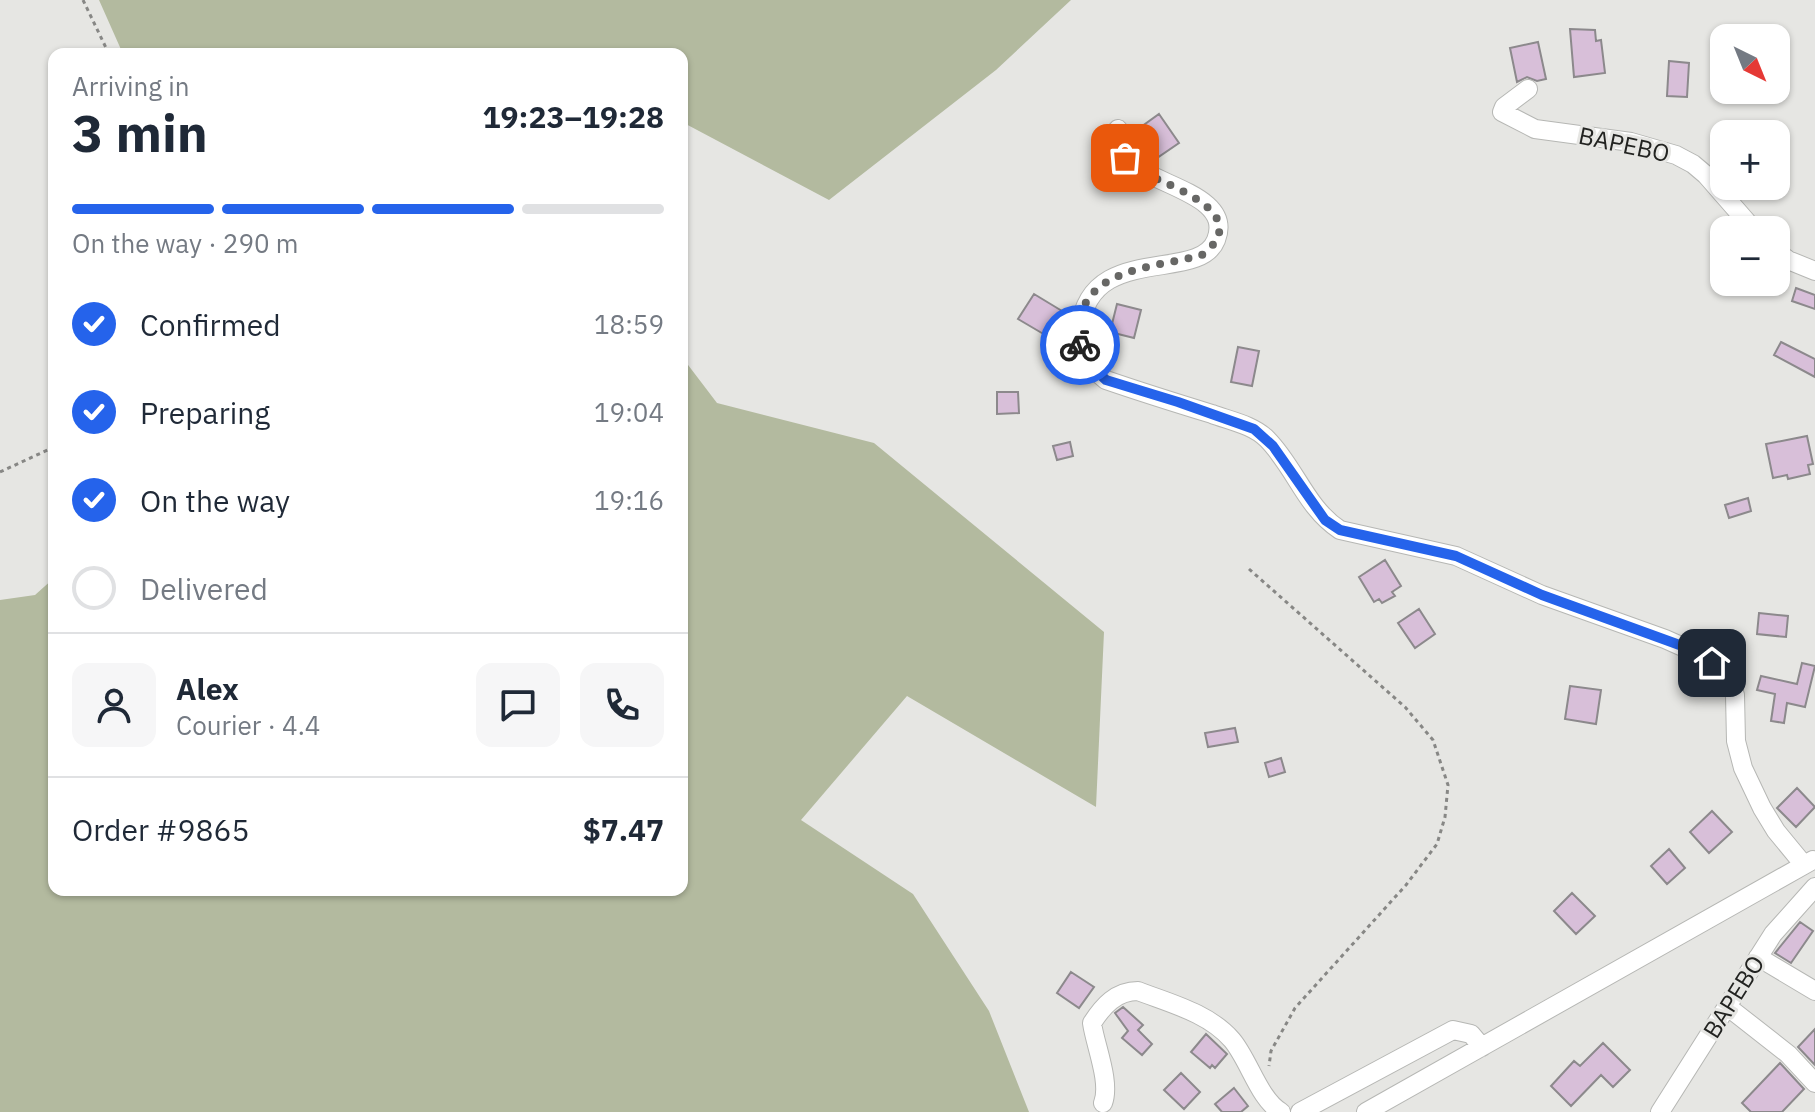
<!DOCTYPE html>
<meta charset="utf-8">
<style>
body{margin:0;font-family:"IBM Plex Sans",sans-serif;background:#f6f6f7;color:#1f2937;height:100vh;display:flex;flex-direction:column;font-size:30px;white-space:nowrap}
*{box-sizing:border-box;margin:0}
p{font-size:26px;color:#747a83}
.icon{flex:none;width:44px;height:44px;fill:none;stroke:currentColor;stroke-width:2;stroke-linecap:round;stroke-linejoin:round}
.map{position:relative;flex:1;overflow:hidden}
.details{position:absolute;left:48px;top:48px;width:640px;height:848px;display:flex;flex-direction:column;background:#fff;border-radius:16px;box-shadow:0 2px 6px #0004}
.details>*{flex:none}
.needle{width:52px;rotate:137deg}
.controls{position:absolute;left:1710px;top:24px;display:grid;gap:16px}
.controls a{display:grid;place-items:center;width:80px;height:80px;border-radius:16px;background:#fff;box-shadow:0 2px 6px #0004;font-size:40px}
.pin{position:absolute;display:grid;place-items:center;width:68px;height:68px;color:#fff;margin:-34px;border-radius:16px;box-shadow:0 4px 12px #0006}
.courier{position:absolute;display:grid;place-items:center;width:80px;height:80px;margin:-40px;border:6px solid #2563eb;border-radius:50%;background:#fff;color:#222;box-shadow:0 2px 10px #0007}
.summary em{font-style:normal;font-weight:700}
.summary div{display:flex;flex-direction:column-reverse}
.summary{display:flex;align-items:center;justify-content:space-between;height:136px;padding:0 24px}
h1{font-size:52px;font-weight:700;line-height:60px}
.bar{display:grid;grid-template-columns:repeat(4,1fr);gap:12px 8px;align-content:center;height:96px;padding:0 24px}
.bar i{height:10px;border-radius:6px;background:#e0e1e3}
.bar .active{background:#2563eb}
.bar p{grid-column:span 4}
.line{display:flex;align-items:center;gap:20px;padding:0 24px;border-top:2px solid #e0e1e3}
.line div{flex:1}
.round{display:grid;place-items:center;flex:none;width:84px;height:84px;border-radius:16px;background:#f6f6f7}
ol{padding:0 24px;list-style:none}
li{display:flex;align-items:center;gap:24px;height:88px}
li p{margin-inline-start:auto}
li .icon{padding:8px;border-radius:50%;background:#2563eb;color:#fff;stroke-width:4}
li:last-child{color:#747a83}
li i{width:44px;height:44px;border:4px solid #e0e1e3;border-radius:50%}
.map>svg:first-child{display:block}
</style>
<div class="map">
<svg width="1815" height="1112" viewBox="0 0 1815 1112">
<rect width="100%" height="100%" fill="#e6e6e3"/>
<path fill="#b3ba9f" d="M99,0H1071L996,70L829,200L682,122V54H123Z
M682,357L717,403L874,443L1104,632L1096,807L907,696L801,820L913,894L989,1011L1029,1112H0V600L35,595L54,578V890H682Z"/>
<path fill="#d8bfd9" stroke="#8c898c" stroke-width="2" d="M1570,29L1595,30L1596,41L1601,40L1605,73L1574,77Z
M1538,42L1546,79L1537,81L1527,77L1517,82L1510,48Z
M1669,61L1689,63L1687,97L1667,96Z
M1159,114L1179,143L1154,160L1134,132Z
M1796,288L1815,295V309L1792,301Z
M1034,294L1067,314L1052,339L1018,319Z
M1117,304L1141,310L1134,338L1110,332Z
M1781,342L1815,359V377L1774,355Z
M1238,347L1259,351L1252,386L1231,382Z
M997,392H1018L1019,413L997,414Z
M1807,436L1813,464L1808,465L1810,474L1788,479L1787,475L1773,478L1766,444Z
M1070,442L1073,456L1057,460L1053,446Z
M1748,498L1751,511L1729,518L1725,505Z
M1385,560L1401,586L1392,592L1395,596L1382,603L1379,599L1374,602L1359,577Z
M1419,609L1435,634L1415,648L1398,623Z
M1759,613L1788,616L1786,637L1757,634Z
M1802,663L1815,666L1805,707L1787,703L1784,723L1771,721L1775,694L1757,690L1761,676L1797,684Z
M1570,686L1601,690L1596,724L1565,719Z
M1235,728L1238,742L1208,747L1205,733Z
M1281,758L1285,772L1269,777L1265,763Z
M1797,788L1815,807L1796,827L1777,808Z
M1712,811L1732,832L1709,853L1690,832Z
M1669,849L1685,868L1667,884L1651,866Z
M1572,893L1595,916L1576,934L1554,911Z
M1800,922L1813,931L1791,963L1775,953Z
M1071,972L1094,987L1079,1008L1057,993Z
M1123,1007L1143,1025L1138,1030L1152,1044L1142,1055L1122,1038L1128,1031L1115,1013Z
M1815,1029V1065L1798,1047Z
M1206,1034L1227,1054L1215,1068L1212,1065L1210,1068L1191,1052Z
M1603,1043L1630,1070L1613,1087L1601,1075L1571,1106L1551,1086L1574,1061L1580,1066Z
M1780,1063L1804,1089L1782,1112H1751L1742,1103Z
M1181,1073L1200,1092L1184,1109L1164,1090Z
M1234,1088L1248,1106L1241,1112H1222L1215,1104Z"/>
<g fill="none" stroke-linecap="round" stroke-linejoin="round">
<g stroke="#b6b7b4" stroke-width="20">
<path id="minor" d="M1528,89L1504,107L1502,112L1535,129L1631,142L1676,155L1693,164L1706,175L1754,230
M1118,129C1117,135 1116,142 1118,147C1130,185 1236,188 1216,240C1199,284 1089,241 1080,329C1077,351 1089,367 1106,380C1141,392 1176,403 1212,414C1231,421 1253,425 1267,439C1295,467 1306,508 1340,530L1456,556L1542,595L1665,639L1701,655L1729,680L1735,695L1736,741L1743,768L1762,808L1776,831L1804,865
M1776,251L1788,260L1815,271
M1758,957L1815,991
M1728,1007L1788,1054L1815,1083
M1103,1103C1111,1082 1095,1045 1092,1023C1103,1006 1116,991 1138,991C1169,1003 1209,1013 1232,1040C1249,1060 1259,1099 1281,1112
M1300,1112L1453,1030L1471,1034L1482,1047
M1366,1112L1813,860
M1660,1112L1773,934L1815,887"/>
</g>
<path stroke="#878785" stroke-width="3" stroke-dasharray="4 4" stroke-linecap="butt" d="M83,0L109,54
M0,472L54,447
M1249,569L1405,707L1433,740L1448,785L1445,817L1437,844L1406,885L1295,1008L1271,1051L1269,1066"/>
<use href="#minor" stroke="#fff" stroke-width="18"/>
</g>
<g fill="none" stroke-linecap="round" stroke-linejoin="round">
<path stroke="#676765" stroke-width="8" stroke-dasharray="0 14.4" d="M1080,345C1069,268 1151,269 1202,255C1255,215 1173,187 1146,174C1138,170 1132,164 1125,158"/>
<path stroke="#2563eb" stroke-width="10" d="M1080,345L1087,362L1106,380L1178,402L1254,429L1273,446L1325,520L1340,530L1456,556L1542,595L1685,647L1712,663"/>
</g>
<g text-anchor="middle" stroke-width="6" stroke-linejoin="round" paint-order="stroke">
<g font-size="24" fill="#222321" stroke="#e6e6e3">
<text transform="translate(1624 145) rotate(12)" y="8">ВАРЕВО</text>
<text transform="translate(1734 997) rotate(-58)" y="8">ВАРЕВО</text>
</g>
</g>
</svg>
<div class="controls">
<a><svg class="needle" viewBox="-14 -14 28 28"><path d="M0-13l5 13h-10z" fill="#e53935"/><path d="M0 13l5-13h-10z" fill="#747a83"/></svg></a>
<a>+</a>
<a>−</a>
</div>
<div class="pin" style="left:1125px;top:158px;background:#ea580c"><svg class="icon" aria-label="bag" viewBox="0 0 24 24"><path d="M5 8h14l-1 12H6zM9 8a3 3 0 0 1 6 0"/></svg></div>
<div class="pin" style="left:1712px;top:663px;background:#1f2937"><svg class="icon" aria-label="home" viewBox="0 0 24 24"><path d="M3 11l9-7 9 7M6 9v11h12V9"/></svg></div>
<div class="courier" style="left:1080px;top:345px"><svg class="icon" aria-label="bike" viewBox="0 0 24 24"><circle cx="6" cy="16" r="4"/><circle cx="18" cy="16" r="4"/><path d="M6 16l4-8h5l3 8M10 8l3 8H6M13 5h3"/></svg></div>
<section class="details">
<div class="summary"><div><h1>3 min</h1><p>Arriving in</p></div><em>19:23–19:28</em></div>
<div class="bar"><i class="active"></i><i class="active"></i><i class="active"></i><i></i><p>On the way · 290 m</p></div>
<ol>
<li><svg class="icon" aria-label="check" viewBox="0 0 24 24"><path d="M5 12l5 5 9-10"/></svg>Confirmed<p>18:59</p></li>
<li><svg class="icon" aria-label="check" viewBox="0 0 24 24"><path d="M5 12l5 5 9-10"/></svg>Preparing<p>19:04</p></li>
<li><svg class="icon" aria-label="check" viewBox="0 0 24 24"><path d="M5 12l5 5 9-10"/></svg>On the way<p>19:16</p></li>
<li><i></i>Delivered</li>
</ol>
<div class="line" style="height:144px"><a class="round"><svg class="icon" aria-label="person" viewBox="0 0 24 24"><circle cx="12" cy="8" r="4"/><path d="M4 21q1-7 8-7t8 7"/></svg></a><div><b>Alex</b><p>Courier · 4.4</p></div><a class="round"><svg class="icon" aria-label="chat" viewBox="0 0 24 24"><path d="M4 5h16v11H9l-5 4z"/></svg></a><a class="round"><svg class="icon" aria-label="phone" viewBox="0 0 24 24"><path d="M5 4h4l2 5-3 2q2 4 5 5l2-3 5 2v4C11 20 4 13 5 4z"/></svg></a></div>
<div class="line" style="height:104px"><div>Order #9865</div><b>$7.47</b></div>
</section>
</div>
